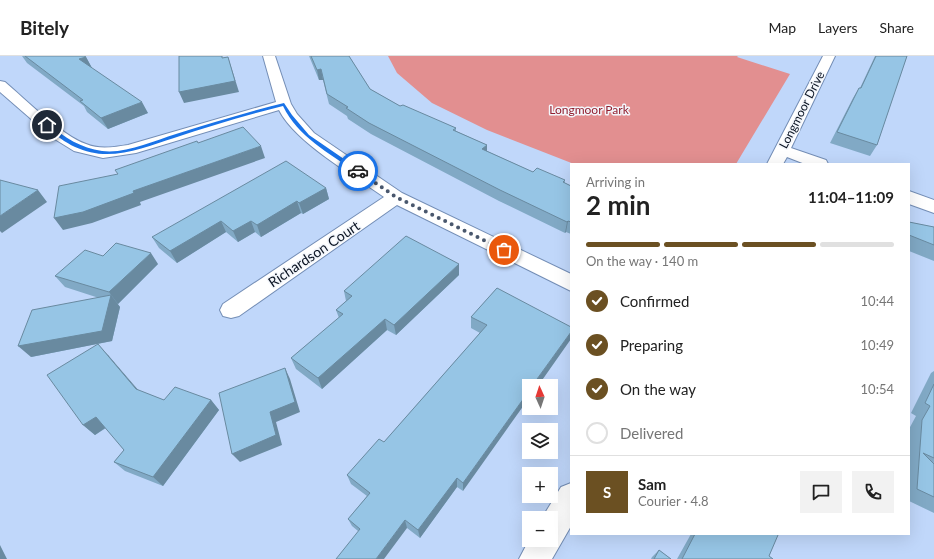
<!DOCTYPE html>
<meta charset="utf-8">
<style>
body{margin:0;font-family:Lato,sans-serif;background:#f2f2f2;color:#222;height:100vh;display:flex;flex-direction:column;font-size:15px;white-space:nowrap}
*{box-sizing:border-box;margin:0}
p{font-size:13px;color:#767676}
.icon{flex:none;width:22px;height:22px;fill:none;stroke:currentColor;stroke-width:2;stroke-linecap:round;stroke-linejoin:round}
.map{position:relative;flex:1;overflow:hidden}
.sheet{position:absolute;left:570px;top:107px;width:340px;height:372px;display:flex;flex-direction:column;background:#fff;border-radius:0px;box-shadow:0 4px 16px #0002}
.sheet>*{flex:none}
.needle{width:26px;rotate:357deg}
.tools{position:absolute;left:522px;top:323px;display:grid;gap:8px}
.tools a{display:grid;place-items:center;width:36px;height:36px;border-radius:0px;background:#fff;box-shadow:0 4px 16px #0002;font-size:20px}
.pin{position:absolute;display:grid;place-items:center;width:34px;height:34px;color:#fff;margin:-17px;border:2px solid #fff;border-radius:50%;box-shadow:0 1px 4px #0007}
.courier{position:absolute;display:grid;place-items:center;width:40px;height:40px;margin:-20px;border:3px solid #1a73e8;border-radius:50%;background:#fff;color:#222;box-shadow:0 1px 5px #0007}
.headline em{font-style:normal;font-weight:700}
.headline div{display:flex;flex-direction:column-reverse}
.headline{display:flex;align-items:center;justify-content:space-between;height:68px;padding:0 16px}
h1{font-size:26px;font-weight:700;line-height:30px}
.bar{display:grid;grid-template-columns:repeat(4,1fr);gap:6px 4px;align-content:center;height:48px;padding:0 16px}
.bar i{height:5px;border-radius:3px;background:#e0e0e0}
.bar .active{background:#6b5022}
.bar p{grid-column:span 4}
.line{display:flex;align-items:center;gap:10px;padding:0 16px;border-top:1px solid #e0e0e0}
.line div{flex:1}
.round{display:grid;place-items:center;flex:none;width:42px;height:42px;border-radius:0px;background:#f2f2f2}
ol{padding:0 16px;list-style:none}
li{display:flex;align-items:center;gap:12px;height:44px}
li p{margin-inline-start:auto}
li .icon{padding:4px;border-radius:50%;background:#6b5022;color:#fff;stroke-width:4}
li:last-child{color:#767676}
li i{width:22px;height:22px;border:2px solid #e0e0e0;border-radius:50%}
header{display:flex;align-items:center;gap:24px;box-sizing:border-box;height:56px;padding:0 20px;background:#fff;border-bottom:1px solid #e0e0e0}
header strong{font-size:19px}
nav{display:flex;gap:22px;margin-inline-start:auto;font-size:14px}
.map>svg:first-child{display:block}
</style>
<header>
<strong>Bitely</strong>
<nav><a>Map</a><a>Layers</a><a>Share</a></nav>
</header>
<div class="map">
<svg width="934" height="503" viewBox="0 0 934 503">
<rect width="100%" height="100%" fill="#c0d7fa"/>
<path fill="#e28f90" d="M388,0H738L737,1L790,18L736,108H574L487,74L432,47L397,17Z"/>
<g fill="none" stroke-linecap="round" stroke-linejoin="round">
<g stroke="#748eb6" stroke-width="2">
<path id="minor" d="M263,0H275L291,48L297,58L314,77L402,137L571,218V235L397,149L239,260L231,262L223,260L220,254L223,248L384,141C353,119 295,86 279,54L136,97L103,102L74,95L53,82L0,36V25L5,26C25,43 62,80 86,88C100,94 114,91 128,89L276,46Z
M823,0H835L791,92L826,104L828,108H805L787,101L783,108H767Z
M909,135L934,144V157L909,148Z
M571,427V470L552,503H519L529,484H551V462H542L561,431Z"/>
</g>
<use href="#minor" fill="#fff" fill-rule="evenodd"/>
</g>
<path fill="#81a9c5" d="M22,0H84L86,1L92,12H91L148,57L108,73L87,56L84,50L27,7Z
M309,0H349L370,33L400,50L456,72V75L487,89V95L533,116L565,124V127L571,130V178L566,176L565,177L499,145L371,78L348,63L347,60L329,48L323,24H319Z
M875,0H907L877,89L870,100L830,87L853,42L859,32H860Z
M326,132L329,143L303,158L301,157L261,181L255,176L238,186L226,176L177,207L159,192L152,181Z
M909,166L934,171V205L909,195Z
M103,200L158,208L118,248L117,247L120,251L112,285L31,301L99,242L65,231L55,220Z
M459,219L396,279L387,274L322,333L296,313L291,302L339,262L336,254L346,245L344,235Z
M497,232L463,435L457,431L420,482L407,472L358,475L352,470L348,463L367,440L351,428L347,419L384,386L480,277L471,272V261Z
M108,299L137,334L164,344H211L219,354L163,430L125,415L114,406L124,394L106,372L95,379L83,369Z
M934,315V457L909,445V373L916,360L911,357L931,317Z
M691,478H777L769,500L773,503H677Z
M659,494L671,503H651L652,501Z"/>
<path fill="#698aa0" d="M86,1L92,12L85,14L79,3Z
M228,1L239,36L184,47L179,36Z
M321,13L323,24H319L317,14Z
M142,46L148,57L108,73L101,62Z
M487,89V100L482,93Z
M261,90L265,102L140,146L141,149L92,167L63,174L54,162Z
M326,132L329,143L303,158L299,147Z
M38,134L47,146L2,177L0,175V160Z
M297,145L301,157L261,181L257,169Z
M221,165L226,176L177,207L170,195Z
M251,165L255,176L238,186L233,175Z
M568,165L566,176L565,177L567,166Z
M151,197L158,208L118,248L109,236Z
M459,208V219L396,279L394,269Z
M111,239L120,251L112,285L31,301L18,290Z
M385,263L387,274L322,333L318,322Z
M571,276V283L538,330H532Z
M98,288L108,299L146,343L136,333Z
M285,312L290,323L300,356L276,366L282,389L240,406L232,398L270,356Z
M529,335V342L463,435V427Z
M211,344L219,354L163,430L153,421Z
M96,361L108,370L95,379L83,369Z
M457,422V431L420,482L418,474Z
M405,464L407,472L384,503H376Z
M0,489L7,503H0Z"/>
<path fill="#96c5e5" stroke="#698aa0" d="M25,0H84L86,1L79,3L142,46L101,62L80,45L83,44Z
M179,0H222V2L228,1L235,25L179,36Z
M311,0H349L370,33L400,50L403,49L456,72L453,74L487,89L482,93L533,116L537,112L565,124L563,126L571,130V166L568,165L567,166L500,134L369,67L346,52L348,51L327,38L321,13L317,14Z
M876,0H907L877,89L837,76L859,32H861Z
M243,71L261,90L133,135L134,137L83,156L54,162L59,130L118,118L115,114L197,85L198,87Z
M286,105L326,132L299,147L297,145L257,169L251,165L233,175L221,165L170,195L152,181Z
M0,124L38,134L0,160Z
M909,166L934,171V189L909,179Z
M406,180L459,208L394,269L385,263L318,322L291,302L343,258L336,254L352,240L344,235Z
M116,187L151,197L109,236L55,220L85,194L103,200Z
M497,232L571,271V276L532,330H529V335L463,427L457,422L418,474L405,464L376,503H336L360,473L348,463L370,437L347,419L379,383L384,386L487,269L471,261Z
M111,239L102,275L18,290L32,254Z
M98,288L136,333L164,344L175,331L211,344L153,421L114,406L124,394L96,361L83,369L47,319Z
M285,312L295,346L270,356L276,379L232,398L219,337Z
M934,328V402L923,397L934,408V441L917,433L922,364L930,350L925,347Z
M695,478H777L778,479L769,500L773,503H682Z
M659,494L671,503H654Z"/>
<path fill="#1a73e8" d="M284,47L292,59L309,79L360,114V116H356C329,97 298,81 283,50C246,59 210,70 174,82C152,89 128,99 103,98C81,97 60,85 45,69L49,68C65,82 81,92 102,95C126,98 153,85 176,78C212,67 247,56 284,47Z"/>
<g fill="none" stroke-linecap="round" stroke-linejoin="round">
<path stroke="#49576d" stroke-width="4" stroke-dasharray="0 7.2" d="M358,115L396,141L504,194"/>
</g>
<g text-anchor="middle" stroke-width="3" stroke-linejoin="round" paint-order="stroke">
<g font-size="12" fill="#911e2e" stroke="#f3f6fb">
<text x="589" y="58">Longmoor Park</text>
</g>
<g font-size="12" fill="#091221" stroke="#f3f6fb">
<text transform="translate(802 54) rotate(-63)" y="4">Longmoor Drive</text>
</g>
<g font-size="14" fill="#091221" stroke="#f3f6fb">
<text transform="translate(314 198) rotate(-34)" y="5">Richardson Court</text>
</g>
</g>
</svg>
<div class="tools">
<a><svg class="needle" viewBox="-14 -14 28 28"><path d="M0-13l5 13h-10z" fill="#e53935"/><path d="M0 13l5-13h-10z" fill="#767676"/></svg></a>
<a><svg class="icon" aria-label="layers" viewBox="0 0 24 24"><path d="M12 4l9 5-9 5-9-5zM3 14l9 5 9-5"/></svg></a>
<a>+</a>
<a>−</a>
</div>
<div class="pin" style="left:504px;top:194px;background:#ea580c"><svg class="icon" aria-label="bag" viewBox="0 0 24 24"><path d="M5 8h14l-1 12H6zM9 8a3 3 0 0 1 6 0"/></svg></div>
<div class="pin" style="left:47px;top:69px;background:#1f2937"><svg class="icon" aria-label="home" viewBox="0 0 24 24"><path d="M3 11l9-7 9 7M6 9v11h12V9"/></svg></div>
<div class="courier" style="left:358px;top:115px"><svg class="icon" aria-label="car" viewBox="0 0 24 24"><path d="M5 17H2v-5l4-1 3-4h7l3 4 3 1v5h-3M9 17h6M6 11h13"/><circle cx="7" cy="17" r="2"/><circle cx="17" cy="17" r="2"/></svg></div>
<section class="sheet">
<div class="headline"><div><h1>2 min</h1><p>Arriving in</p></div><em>11:04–11:09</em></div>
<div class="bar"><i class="active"></i><i class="active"></i><i class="active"></i><i></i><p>On the way · 140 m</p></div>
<ol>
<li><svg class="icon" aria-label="check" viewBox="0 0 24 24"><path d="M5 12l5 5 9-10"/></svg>Confirmed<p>10:44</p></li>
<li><svg class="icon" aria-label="check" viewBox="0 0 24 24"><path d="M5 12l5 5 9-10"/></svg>Preparing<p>10:49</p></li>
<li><svg class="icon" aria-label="check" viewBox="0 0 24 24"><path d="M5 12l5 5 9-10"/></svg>On the way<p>10:54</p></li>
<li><i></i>Delivered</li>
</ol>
<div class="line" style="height:72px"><b class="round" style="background:#6b5022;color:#fff">S</b><div><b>Sam</b><p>Courier · 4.8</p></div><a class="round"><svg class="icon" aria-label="chat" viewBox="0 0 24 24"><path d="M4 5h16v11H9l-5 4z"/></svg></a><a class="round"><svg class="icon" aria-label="phone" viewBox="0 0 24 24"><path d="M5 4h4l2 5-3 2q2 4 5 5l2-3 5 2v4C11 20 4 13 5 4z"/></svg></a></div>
</section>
</div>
